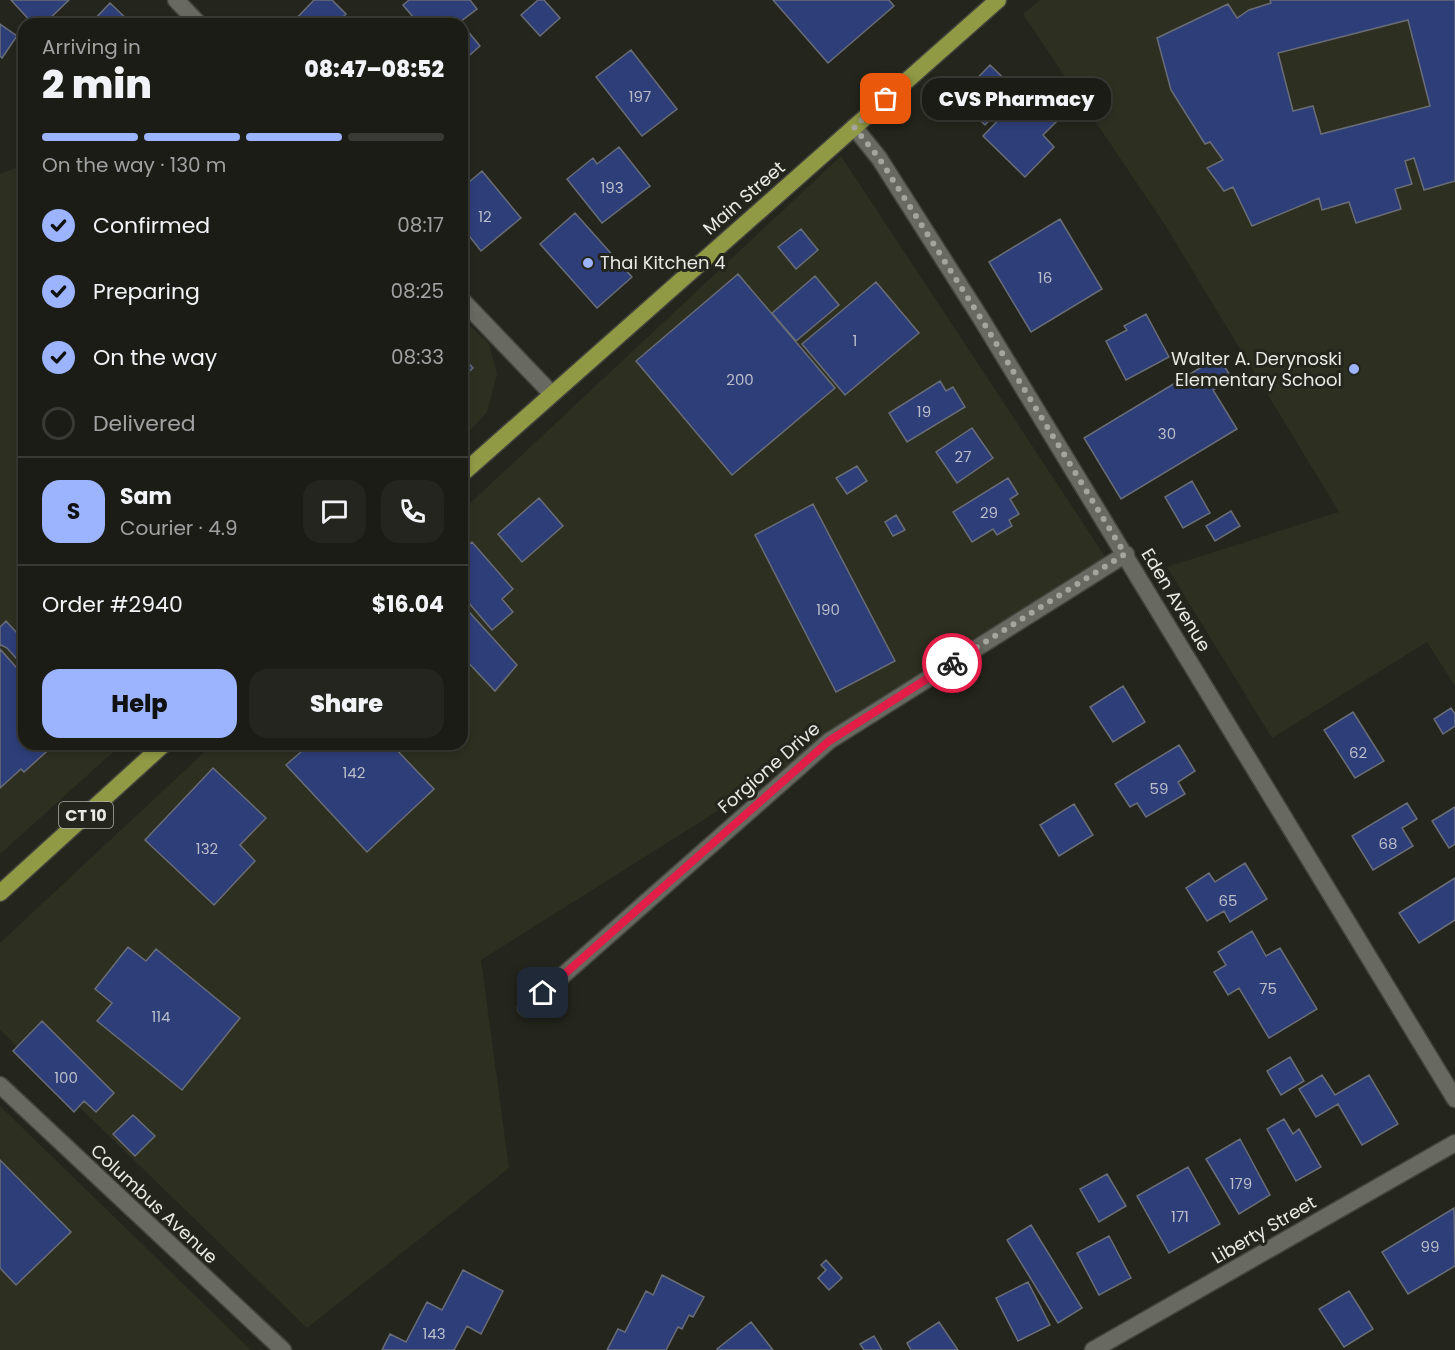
<!DOCTYPE html>
<meta charset="utf-8">
<style>
body{margin:0;font-family:Poppins,sans-serif;background:#24251f;color:#f1f3f6;height:100vh;display:flex;flex-direction:column;font-size:22px;white-space:nowrap}
*{box-sizing:border-box;margin:0}
p{font-size:20px;color:#a0a1a1}
.icon{flex:none;width:33px;height:33px;fill:none;stroke:currentColor;stroke-width:2;stroke-linecap:round;stroke-linejoin:round}
.map{position:relative;flex:1;overflow:hidden}
.panel{position:absolute;left:18px;top:18px;width:450px;height:732px;display:flex;flex-direction:column;background:#1b1c16;border-radius:18px;box-shadow:0 3px 9px #0003,0 0 0 2px #393a35}
.panel>*{flex:none}
.pin{position:absolute;display:grid;place-items:center;width:51px;height:51px;color:#fff;margin:-26px;border-radius:12px;box-shadow:0 3px 9px #0006}
.courier{position:absolute;display:grid;place-items:center;width:60px;height:60px;margin:-30px;border:4px solid #e11d48;border-radius:50%;background:#fff;color:#222;box-shadow:0 2px 8px #0007}
.bubble{position:absolute;height:42px;border-radius:18px;background:#1b1c16;box-shadow:0 3px 9px #0003,0 0 0 2px #393a35;font-size:20px;font-weight:800;line-height:42px;text-align:center}
.head em{font-style:normal;font-weight:800}
.head div{display:flex;flex-direction:column-reverse}
.head{display:flex;align-items:center;justify-content:space-between;height:102px;padding:0 24px}
h1{font-size:39px;font-weight:800;line-height:45px}
.bar{display:grid;grid-template-columns:repeat(4,1fr);gap:9px 6px;align-content:center;height:72px;padding:0 24px}
.bar i{height:8px;border-radius:4px;background:#393a35}
.bar .on{background:#9bb4fd}
.bar p{grid-column:span 4}
.line{display:flex;align-items:center;gap:15px;padding:0 24px;border-top:2px solid #393a35}
.line div{flex:1}
.round{display:grid;place-items:center;flex:none;width:63px;height:63px;border-radius:18px;background:#24251f}
ol{padding:0 24px;list-style:none}
li{display:flex;align-items:center;gap:18px;height:66px}
li p{margin-inline-start:auto}
li .icon{padding:6px;border-radius:50%;background:#9bb4fd;color:#111;stroke-width:4}
li:last-child{color:#a0a1a1}
li i{width:33px;height:33px;border:3px solid #393a35;border-radius:50%}
.button{display:flex;gap:12px;margin-top:auto;padding:12px 24px}
.button a{flex:1;height:69px;border-radius:18px;background:#9bb4fd;color:#111;font-size:24px;font-weight:800;line-height:69px;text-align:center}
.button a+a{background:#24251f;color:#f1f3f6}
.map>svg:first-child{display:block}
</style>
<div class="map">
<svg width="1455" height="1350" viewBox="0 0 1455 1350">
<rect width="100%" height="100%" fill="#24261d"/>
<path fill="#2d2f21" d="M1040,0H1455V686L1427,642L1272,738L1167,567L1339,512L1165,225L1023,14Z
M841,156L1110,564L481,960L509,1168L307,1328L0,1030V943L213,744H462V511Z
M24,165V744H122L0,854V174Z
M462,318L489,344L497,374L487,412L462,439Z
M0,1106L251,1350H0Z"/>
<path fill="#2e3e79" stroke="#696d76" stroke-width="1.5" fill-rule="evenodd" d="M11,0H69L44,24H33Z
M314,0H332L346,14L336,24H291Z
M409,0H470L477,9L460,22L462,24H419L403,5Z
M538,0H544L560,18L540,36L521,15Z
M773,0H889L894,6L828,63Z
M1270,0H1455V181L1424,190L1414,158L1405,161L1412,184L1395,189L1401,209L1356,223L1349,202L1322,210L1319,198L1252,226L1233,187L1224,191L1207,168L1223,160L1210,142L1205,144L1171,90L1157,38L1228,4L1237,18L1249,10L1271,3ZM1408,20L1430,106L1321,134L1313,106L1293,111L1278,53Z
M110,3L132,24H90Z
M0,24L17,36L2,58L0,56Z
M462,24L480,46L462,62Z
M631,50L677,109L642,136L596,77Z
M990,65L1017,91L985,125L958,98Z
M1034,83L1065,113L1043,135L1054,147L1025,177L983,136Z
M619,147L650,186L602,223L567,179L593,158L597,164Z
M482,171L521,218L481,251L462,227V188Z
M575,213L632,277L597,308L540,244Z
M1060,219L1102,289L1031,332L989,262Z
M801,229L818,250L796,269L778,247Z
M738,274L835,388L732,475L636,361Z
M815,276L839,305L796,341L772,313Z
M876,282L919,333L845,395L802,344Z
M1146,314L1169,357L1126,380L1106,341L1127,330L1124,326Z
M462,356L473,368L462,378Z
M1218,357L1232,378L1213,390L1237,429L1121,499L1084,438Z
M940,381L946,391L953,387L965,407L907,442L889,413Z
M972,428L993,458L957,483L936,452Z
M857,466L867,481L847,494L836,478Z
M1008,478L1018,494L1010,499L1019,514L1009,520L1012,526L997,535L993,529L972,542L953,512Z
M1192,481L1210,513L1183,528L1165,497Z
M539,498L563,526L522,562L498,534Z
M813,504L895,661L836,692L755,535Z
M1231,511L1240,526L1215,541L1206,526Z
M896,515L905,530L893,536L885,522Z
M472,542L513,589L502,599L513,612L492,630L462,595V551Z
M462,604L517,665L495,691L462,656Z
M6,621L16,632L17,631L24,640V667L7,648L1,645L0,646V627Z
M0,649L24,676V744H55L24,772L21,769L0,788Z
M1123,686L1145,722L1113,742L1090,707Z
M1451,708L1455,714V726L1443,734L1434,719Z
M1353,712L1384,761L1355,778L1324,730Z
M296,744H391L434,789L367,852L286,765L302,751Z
M1179,745L1195,771L1178,782L1185,794L1146,817L1137,803L1130,807L1115,784Z
M213,768L266,818L240,845L255,861L214,905L145,840Z
M1407,803L1417,819L1402,828L1413,846L1373,870L1352,836Z
M1074,804L1093,835L1059,856L1040,825Z
M1455,807V844L1449,848L1432,821Z
M1245,863L1267,899L1230,922L1224,911L1207,921L1186,888L1209,873L1215,882Z
M1455,878V920L1419,943L1399,913Z
M1252,931L1266,956L1280,948L1317,1009L1269,1038L1239,988L1228,995L1214,972L1226,965L1218,952Z
M128,947L146,961L156,949L240,1018L182,1090L97,1021L112,1003L95,989Z
M42,1021L114,1093L96,1112L84,1101L74,1112L13,1051Z
M1290,1057L1304,1081L1281,1095L1267,1071Z
M1322,1075L1335,1095L1369,1075L1398,1124L1362,1145L1338,1104L1316,1117L1299,1089Z
M133,1115L155,1136L135,1156L113,1134Z
M1284,1119L1293,1134L1299,1129L1321,1167L1296,1181L1267,1129Z
M1240,1139L1270,1195L1239,1214L1206,1159Z
M0,1160L71,1232L16,1285L0,1268Z
M1188,1167L1220,1224L1169,1253L1137,1196Z
M1107,1174L1126,1206L1099,1222L1080,1189Z
M1454,1208L1455,1266L1408,1294L1382,1252Z
M1031,1225L1082,1308L1058,1323L1007,1240Z
M1109,1236L1131,1278L1099,1295L1077,1253Z
M826,1260L842,1278L829,1290L818,1278L826,1270L821,1265Z
M463,1270L503,1291L481,1334L467,1326L454,1350H382L390,1334L406,1342L427,1302L442,1310Z
M662,1275L704,1297L693,1317L689,1315L682,1329L678,1327L666,1350H607L618,1329L625,1332L646,1291L653,1295Z
M1028,1282L1050,1325L1018,1341L996,1298Z
M1349,1291L1373,1329L1344,1347L1319,1309Z
M751,1322L773,1350H718L717,1349Z
M939,1322L958,1350H911L907,1343Z
M874,1336L882,1350H864L860,1344Z"/>
<g fill="none" stroke-linecap="round" stroke-linejoin="round">
<g stroke="#42433c" stroke-width="19">
<path id="minor" d="M176,0L199,24
M854,127L879,158L980,317L1455,1099
M462,300L551,393
M526,1008L829,741L1126,554
M1093,1350L1455,1143"/>
</g>
<g stroke="#42433c" stroke-width="19">
<path id="tertiary" d="M0,1085L283,1350"/>
</g>
<g stroke="#42433c" stroke-width="19">
<path id="trunk" d="M462,474L998,0
M0,893L164,744"/>
</g>
<use href="#minor" stroke="#686960" stroke-width="16"/>
<use href="#tertiary" stroke="#686960" stroke-width="16"/>
<use href="#trunk" stroke="#909a44" stroke-width="16"/>
</g>
<g fill="none" stroke-linecap="round" stroke-linejoin="round">
<path stroke="#a3a59e" stroke-width="6" stroke-dasharray="0 10.8" d="M886,99L854,127L879,158L980,317L1125,554L952,663"/>
<path stroke="#e11d48" stroke-width="8" d="M543,993L829,741L952,663"/>
</g>
<g fill="#9bb4fd" stroke="#24261d" stroke-width="2">
<circle cx="588" cy="263" r="6"/>
<circle cx="1354" cy="369" r="6"/>
</g>
<g text-anchor="middle" stroke-width="6" stroke-linejoin="round" paint-order="stroke">
<g font-size="15" fill="#babec9">
<text x="640" y="102">197</text>
<text x="612" y="193">193</text>
<text x="485" y="222">12</text>
<text x="1045" y="283">16</text>
<text x="855" y="346">1</text>
<text x="740" y="385">200</text>
<text x="924" y="417">19</text>
<text x="1167" y="439">30</text>
<text x="963" y="462">27</text>
<text x="989" y="518">29</text>
<text x="828" y="615">190</text>
<text x="1358" y="758">62</text>
<text x="354" y="778">142</text>
<text x="1159" y="794">59</text>
<text x="1388" y="849">68</text>
<text x="207" y="854">132</text>
<text x="1228" y="906">65</text>
<text x="1268" y="994">75</text>
<text x="161" y="1022">114</text>
<text x="66" y="1083">100</text>
<text x="1241" y="1189">179</text>
<text x="1180" y="1222">171</text>
<text x="1430" y="1252">99</text>
<text x="434" y="1339">143</text>
</g>
<rect fill="#24261d" stroke="#adaea8" stroke-width="1.5" x="59" y="802" width="54" height="26" rx="4.5"/>
<g font-size="16" font-weight="bold" fill="#e8e9e4">
<text x="86" y="821">CT 10</text>
</g>
<g font-size="18" fill="#e8e9e4" stroke="#24261d">
<text transform="translate(744 198) rotate(-41)" y="6">Main Street</text>
<text transform="translate(1176 600) rotate(59)" y="6">Eden Avenue</text>
<text transform="translate(769 768) rotate(-41)" y="6">Forgione Drive</text>
<text transform="translate(154 1204) rotate(43)" y="6">Columbus Avenue</text>
<text transform="translate(1264 1230) rotate(-30)" y="6">Liberty Street</text>
</g>
<g font-size="18" fill="#e8e9e4" stroke="#24261d" text-anchor="start">
<text x="600" y="269">Thai Kitchen 4</text>
<text x="1342" y="365" text-anchor="end">Walter A. Derynoski<tspan x="1342" dy="21">Elementary School</tspan></text>
</g>
</g>
</svg>
<div class="pin" style="left:886px;top:99px;background:#ea580c"><svg class="icon" aria-label="bag" viewBox="0 0 24 24"><path d="M5 8h14l-1 12H6zM9 8a3 3 0 0 1 6 0"/></svg></div>
<div class="pin" style="left:543px;top:993px;background:#1f2937"><svg class="icon" aria-label="home" viewBox="0 0 24 24"><path d="M3 11l9-7 9 7M6 9v11h12V9"/></svg></div>
<div class="courier" style="left:952px;top:663px"><svg class="icon" aria-label="bike" viewBox="0 0 24 24"><circle cx="6" cy="16" r="4"/><circle cx="18" cy="16" r="4"/><path d="M6 16l4-8h5l3 8M10 8l3 8H6M13 5h3"/></svg></div>
<div class="bubble" style="left:922px;top:78px;width:189px">CVS Pharmacy</div>
<section class="panel">
<div class="head"><div><h1>2 min</h1><p>Arriving in</p></div><em>08:47–08:52</em></div>
<div class="bar"><i class="on"></i><i class="on"></i><i class="on"></i><i></i><p>On the way · 130 m</p></div>
<ol>
<li><svg class="icon" aria-label="check" viewBox="0 0 24 24"><path d="M5 12l5 5 9-10"/></svg>Confirmed<p>08:17</p></li>
<li><svg class="icon" aria-label="check" viewBox="0 0 24 24"><path d="M5 12l5 5 9-10"/></svg>Preparing<p>08:25</p></li>
<li><svg class="icon" aria-label="check" viewBox="0 0 24 24"><path d="M5 12l5 5 9-10"/></svg>On the way<p>08:33</p></li>
<li><i></i>Delivered</li>
</ol>
<div class="line" style="height:108px"><b class="round" style="background:#9bb4fd;color:#111">S</b><div><b>Sam</b><p>Courier · 4.9</p></div><a class="round"><svg class="icon" aria-label="chat" viewBox="0 0 24 24"><path d="M4 5h16v11H9l-5 4z"/></svg></a><a class="round"><svg class="icon" aria-label="phone" viewBox="0 0 24 24"><path d="M5 4h4l2 5-3 2q2 4 5 5l2-3 5 2v4C11 20 4 13 5 4z"/></svg></a></div>
<div class="line" style="height:78px"><div>Order #2940</div><b>$16.04</b></div>
<div class="button"><a>Help</a><a>Share</a></div>
</section>
</div>
